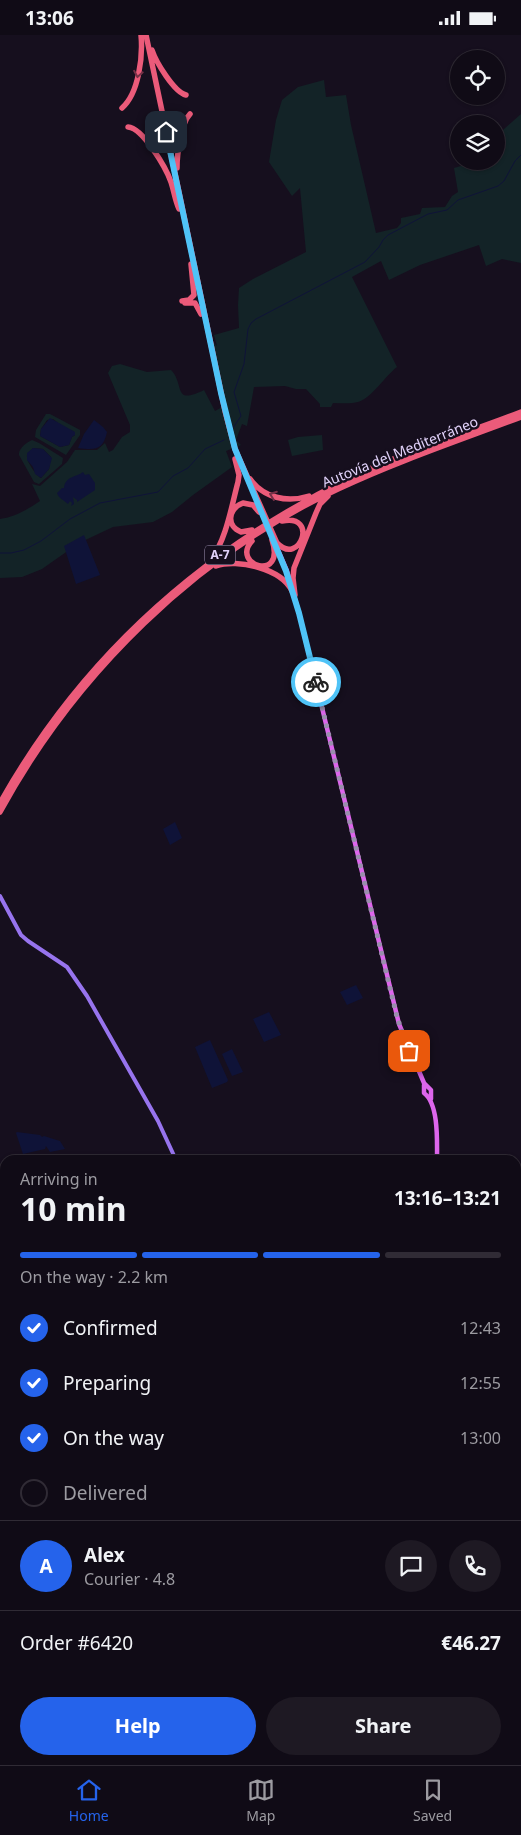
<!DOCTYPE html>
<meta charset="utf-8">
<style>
body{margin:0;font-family:"Noto Sans",sans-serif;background:#1e1923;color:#f1f3f6;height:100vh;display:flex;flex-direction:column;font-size:19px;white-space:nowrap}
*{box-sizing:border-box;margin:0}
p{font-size:16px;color:#9c9ba1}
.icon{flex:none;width:28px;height:28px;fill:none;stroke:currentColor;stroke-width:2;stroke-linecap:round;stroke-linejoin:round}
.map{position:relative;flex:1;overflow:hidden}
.drawer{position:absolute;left:0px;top:1120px;width:521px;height:610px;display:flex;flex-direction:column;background:#100b16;border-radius:15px 15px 0 0;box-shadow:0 1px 4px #0004,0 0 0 1px #302b35}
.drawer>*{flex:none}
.tools{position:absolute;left:450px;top:15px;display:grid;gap:10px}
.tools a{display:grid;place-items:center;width:55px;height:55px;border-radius:50%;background:#100b16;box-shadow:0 1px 4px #0004,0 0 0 1px #302b35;font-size:25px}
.pin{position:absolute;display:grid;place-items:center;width:42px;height:42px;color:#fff;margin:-21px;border-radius:10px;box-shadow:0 2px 8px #0006}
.courier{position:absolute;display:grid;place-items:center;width:50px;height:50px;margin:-25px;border:4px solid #4fc3f7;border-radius:50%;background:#fff;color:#222;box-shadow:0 1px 6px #0007}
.overview em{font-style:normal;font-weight:700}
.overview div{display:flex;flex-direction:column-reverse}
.overview{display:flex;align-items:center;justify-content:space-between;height:85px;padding:0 20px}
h1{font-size:32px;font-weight:700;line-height:38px}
.bar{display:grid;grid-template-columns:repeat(4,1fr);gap:8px 5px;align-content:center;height:60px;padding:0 20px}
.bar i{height:6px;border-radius:4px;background:#302b35}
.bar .current{background:#2563eb}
.bar p{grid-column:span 4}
.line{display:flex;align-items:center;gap:12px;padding:0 20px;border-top:1px solid #302b35}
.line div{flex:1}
.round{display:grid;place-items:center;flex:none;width:52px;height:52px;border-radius:26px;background:#1e1923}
ol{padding:0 20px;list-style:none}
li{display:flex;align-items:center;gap:15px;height:55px}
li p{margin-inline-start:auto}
li .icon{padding:5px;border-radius:50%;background:#2563eb;color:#fff;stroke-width:4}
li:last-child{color:#9c9ba1}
li i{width:28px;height:28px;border:2px solid #302b35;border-radius:50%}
.button{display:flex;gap:10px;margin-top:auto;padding:10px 20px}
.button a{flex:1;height:58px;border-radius:30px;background:#2563eb;color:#fff;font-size:20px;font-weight:700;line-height:58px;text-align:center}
.button a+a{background:#1e1923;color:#f1f3f6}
.status{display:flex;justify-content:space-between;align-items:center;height:35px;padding:0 25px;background:#100b16;direction:ltr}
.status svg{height:14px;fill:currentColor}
.tabs{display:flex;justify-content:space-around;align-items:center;height:70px;border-top:1px solid #302b35;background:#100b16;font-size:14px;color:#9c9ba1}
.tabs a{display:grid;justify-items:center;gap:2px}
.tabs .current{color:#2563eb}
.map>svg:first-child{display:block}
</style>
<div class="status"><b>13:06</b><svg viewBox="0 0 49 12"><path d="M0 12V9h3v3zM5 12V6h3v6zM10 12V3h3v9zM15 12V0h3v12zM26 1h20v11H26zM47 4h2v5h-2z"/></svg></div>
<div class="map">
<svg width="521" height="1730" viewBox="0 0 521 1730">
<rect width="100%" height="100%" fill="#160f1e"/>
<path fill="#132327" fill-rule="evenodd" d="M324,45L326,62L346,60L351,90L376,198L397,193L401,188V183L420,179L422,173L445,172L452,161L458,157L454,133L477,126H496V101L521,79V228L502,224L486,231L479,210L420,230L389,245L381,226L352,242L397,332C385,341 373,362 358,367C351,369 341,368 333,368L331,372H320V369L306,354H296L285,351L254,352L247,391L242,389L236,405L241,410L226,416L232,432L193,460L172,477L153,487L113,492L79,508L42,534L22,542L0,543V484C15,482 28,474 40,466L32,449L40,451L67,427L75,415H97L105,408L109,417L113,415L122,402L130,397V390L108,338L112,331L120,329L147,337L171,335C185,349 172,371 204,355L215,376L224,371L211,309L214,308L217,311L214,300L239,293L238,270L239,253L253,244L306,217L300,153L292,161L269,127L276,85L282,65L298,52Z
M46,379H50L80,395V400L66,420L35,402L36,395ZM53,384L63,392L73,396L75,400L72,402L69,410L60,412L40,401L41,394L47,385Z
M322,400L323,415L292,421L288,405L298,402Z
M32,405L39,408L63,423L62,429L39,449L34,447L19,420C18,414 27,407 32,405ZM33,413L43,414L51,422L49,434L41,443C36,440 26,426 27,420Z
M0,1445L5,1446V1725H516V1578L521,1580V1730H0Z"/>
<path fill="#0f1338" d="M50,383L75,397V400L72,402L69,410L60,412L40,401L41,394Z
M94,385L103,392L107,397C103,416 94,415 78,413L84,399Z
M33,413L43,414L52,423L49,434L41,443L35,439L33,432L27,425V418Z
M83,437L85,440L89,439L95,448V455L77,467V465L73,462L74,469L71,471L72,468L70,466L68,469C64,465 59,464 57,458L62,453H64C65,441 77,442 83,437Z
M84,500L100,540L76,549L64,511Z
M175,787L182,803L170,810L163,794Z
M356,950L363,963L347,970L340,957Z
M269,977L281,1000L264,1007L253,984Z
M210,1005L228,1045L227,1047L212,1053L195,1012Z
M232,1014L243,1037L232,1041L222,1019Z
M17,1097L40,1100L42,1102L44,1101L60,1106L65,1114L50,1117L46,1111L45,1114L23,1119L16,1098Z"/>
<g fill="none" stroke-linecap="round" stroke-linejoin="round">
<path stroke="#0f1338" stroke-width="1" d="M233,393L241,381L234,357L244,329L248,294L251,288L256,284L365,227L379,212L383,205L388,200L428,179L447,175L458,165L498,151L504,146L515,126L521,120
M0,518H11L24,515L41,506L70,484L100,468L158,457L173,441L188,433L205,414L224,405
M516,1523L521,1524"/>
<path stroke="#9774ee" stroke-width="4" d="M0,861L21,900L28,906L67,932L87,961L158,1086L176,1125"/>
<path stroke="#dd66ec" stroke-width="4.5" d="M275,508L287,536L299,578L399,989L424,1048L431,1055V1064
M424,1050V1058C439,1069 437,1107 437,1125
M521,1149L517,1154L521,1159
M0,1278L5,1277
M516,1300L521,1303"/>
<path stroke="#eb5b7a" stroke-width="5.5" d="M146,0L225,376L235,414L277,508C300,532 319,478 282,486
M152,15C156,27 174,57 186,60
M122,73C139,58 143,21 141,0
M128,92C143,93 166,133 171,147C174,156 175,165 179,174
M177,133C177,120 181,88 190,79
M182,266L189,265L194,260L191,229
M185,268H195L201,279
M250,444C264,463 287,468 309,461
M252,495L241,497C226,491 228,474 243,468L253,470L259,477
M252,506C230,530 286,548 272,505
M211,524C226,506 232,469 238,447L239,440L235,424
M216,531C237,523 282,534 292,556
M295,560L293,543L294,533L316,478L320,469L328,461
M0,768C82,622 202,515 352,442C406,416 465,399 521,377
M0,777C75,639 196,520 338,454C398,426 460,405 521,382"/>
</g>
<defs><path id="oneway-chevron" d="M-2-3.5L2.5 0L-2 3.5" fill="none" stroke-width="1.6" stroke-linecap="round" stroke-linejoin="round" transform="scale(1.25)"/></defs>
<g stroke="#763147">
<use href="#oneway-chevron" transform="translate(138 39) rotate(100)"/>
<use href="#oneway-chevron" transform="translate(273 460) rotate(-160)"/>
</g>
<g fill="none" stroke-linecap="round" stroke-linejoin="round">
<path stroke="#9a8ead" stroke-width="5" stroke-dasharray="0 9" d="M316,647L397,982L409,1016"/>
<path stroke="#4fc3f7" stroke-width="6" d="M166,97L221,358L235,414L286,536L299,578L316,647"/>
</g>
<g text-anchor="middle" stroke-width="5" stroke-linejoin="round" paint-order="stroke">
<rect fill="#160f1e" stroke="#a498b8" stroke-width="1" x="205" y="510.5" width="30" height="19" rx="4"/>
<g font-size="12" font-weight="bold" fill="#e1d2fa">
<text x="220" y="524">A-7</text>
</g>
<g font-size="14" fill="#e1d2fa" stroke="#160f1e">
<text transform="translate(400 417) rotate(-22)" y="5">Autovía del Mediterráneo</text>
</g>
</g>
</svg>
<div class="tools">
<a><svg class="icon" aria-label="locate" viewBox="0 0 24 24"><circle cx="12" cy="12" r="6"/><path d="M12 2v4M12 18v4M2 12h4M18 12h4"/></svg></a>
<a><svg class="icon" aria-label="layers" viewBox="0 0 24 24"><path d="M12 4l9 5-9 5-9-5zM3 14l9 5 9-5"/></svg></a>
</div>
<div class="pin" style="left:409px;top:1016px;background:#ea580c"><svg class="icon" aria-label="bag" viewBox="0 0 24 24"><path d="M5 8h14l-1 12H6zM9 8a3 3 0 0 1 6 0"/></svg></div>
<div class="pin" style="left:166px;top:97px;background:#1f2937"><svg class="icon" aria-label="home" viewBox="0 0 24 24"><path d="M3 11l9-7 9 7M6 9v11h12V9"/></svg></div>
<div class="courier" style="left:316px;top:647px"><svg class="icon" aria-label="bike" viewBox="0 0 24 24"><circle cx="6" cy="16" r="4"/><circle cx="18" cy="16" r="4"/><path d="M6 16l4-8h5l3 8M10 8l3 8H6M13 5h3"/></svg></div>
<section class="drawer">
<div class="overview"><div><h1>10 min</h1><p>Arriving in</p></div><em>13:16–13:21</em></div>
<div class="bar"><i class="current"></i><i class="current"></i><i class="current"></i><i></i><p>On the way · 2.2 km</p></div>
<ol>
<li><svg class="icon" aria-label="check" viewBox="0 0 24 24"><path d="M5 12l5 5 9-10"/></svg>Confirmed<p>12:43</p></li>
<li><svg class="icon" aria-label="check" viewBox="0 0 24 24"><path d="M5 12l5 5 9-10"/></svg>Preparing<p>12:55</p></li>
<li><svg class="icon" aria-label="check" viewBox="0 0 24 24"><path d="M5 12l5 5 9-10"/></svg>On the way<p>13:00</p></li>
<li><i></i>Delivered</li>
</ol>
<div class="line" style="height:90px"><b class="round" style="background:#2563eb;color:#fff">A</b><div><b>Alex</b><p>Courier · 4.8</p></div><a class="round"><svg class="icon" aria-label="chat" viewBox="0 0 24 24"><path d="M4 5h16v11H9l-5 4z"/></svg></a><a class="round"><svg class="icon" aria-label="phone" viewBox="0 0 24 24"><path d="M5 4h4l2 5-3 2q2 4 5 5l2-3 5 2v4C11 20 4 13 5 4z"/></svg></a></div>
<div class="line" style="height:65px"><div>Order #6420</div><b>€46.27</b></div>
<div class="button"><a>Help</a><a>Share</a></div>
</section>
</div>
<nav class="tabs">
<a class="current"><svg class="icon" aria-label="home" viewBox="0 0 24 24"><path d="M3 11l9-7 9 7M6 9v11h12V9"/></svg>Home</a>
<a><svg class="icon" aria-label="map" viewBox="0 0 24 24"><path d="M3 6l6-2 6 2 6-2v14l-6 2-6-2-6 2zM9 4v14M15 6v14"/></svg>Map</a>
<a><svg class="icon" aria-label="saved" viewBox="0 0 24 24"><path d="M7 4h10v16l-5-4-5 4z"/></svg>Saved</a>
</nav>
